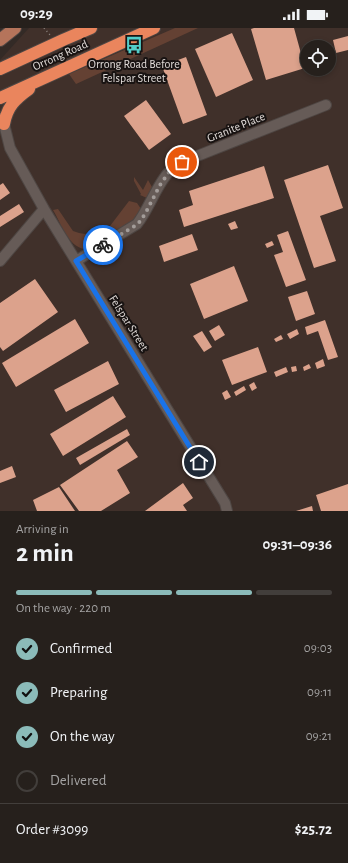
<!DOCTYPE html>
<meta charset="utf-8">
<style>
body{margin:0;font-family:"Alegreya Sans",sans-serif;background:#2e2825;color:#f1f3f6;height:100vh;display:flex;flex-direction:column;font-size:15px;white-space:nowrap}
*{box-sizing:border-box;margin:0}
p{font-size:13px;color:#a4a3a3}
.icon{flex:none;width:22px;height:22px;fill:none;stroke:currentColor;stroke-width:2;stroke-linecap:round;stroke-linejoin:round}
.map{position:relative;height:483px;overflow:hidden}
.drawer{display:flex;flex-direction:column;background:#26201c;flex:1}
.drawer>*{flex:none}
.tools{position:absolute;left:300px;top:12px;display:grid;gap:8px}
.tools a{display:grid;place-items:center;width:36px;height:36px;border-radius:50%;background:#26201c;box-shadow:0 2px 6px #0003,0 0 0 1px #423e3b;font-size:20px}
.pin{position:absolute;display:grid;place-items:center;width:34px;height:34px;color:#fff;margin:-17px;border:2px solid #fff;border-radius:50%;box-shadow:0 1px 4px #0007}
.courier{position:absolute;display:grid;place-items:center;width:40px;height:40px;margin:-20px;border:3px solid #1a73e8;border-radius:50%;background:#fff;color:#222;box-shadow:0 1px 5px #0007}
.head em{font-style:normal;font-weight:700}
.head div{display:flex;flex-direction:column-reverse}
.head{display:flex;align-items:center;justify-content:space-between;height:68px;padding:0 16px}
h1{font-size:26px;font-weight:700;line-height:30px}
.bar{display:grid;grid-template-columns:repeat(4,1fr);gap:6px 4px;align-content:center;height:48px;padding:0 16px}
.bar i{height:5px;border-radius:3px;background:#423e3b}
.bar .selected{background:#8bbbb9}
.bar p{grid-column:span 4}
.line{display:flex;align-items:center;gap:10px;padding:0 16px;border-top:1px solid #423e3b}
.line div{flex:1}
ol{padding:0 16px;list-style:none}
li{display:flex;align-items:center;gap:12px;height:44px}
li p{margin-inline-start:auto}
li .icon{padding:4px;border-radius:50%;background:#8bbbb9;color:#111;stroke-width:4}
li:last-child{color:#a4a3a3}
li i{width:22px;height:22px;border:2px solid #423e3b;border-radius:50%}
.status{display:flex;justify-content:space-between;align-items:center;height:28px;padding:0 20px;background:#26201c;direction:ltr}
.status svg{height:11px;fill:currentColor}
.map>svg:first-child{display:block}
</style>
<div class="status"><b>09:29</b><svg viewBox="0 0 49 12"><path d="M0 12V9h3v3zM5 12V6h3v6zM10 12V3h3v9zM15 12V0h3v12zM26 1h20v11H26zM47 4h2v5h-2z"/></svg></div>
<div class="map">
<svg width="348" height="483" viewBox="0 0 348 483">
<rect width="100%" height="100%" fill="#332a26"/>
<path fill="#40302a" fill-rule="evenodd" d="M29,0H348V483H0V32ZM307,19H329V41H307Z"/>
<path fill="#644133" d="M175,0H198L76,56L69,46Z
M134,149L143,162L148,152L152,159L147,170L140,167L141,166L134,153Z
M129,173L137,175L141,181L135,191L102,211V200L105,198H110Z
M58,181L73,203L79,205L91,207L96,215L85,221C68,219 61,195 53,182Z"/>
<path fill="#dca28c" d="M254,0H294L305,40L266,52L251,1Z
M232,5L253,52L216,69L195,21Z
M348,8V22L336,25L333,12Z
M186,29L207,87L183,96L162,38Z
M146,72L171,106L149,122L124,88Z
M328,137L343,180L320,188L336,233L314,240L284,152Z
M264,138L274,170L184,199L179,182L193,177L189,163Z
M3,155L10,165L0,172V157Z
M19,176L24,184L0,199V188Z
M235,193L238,200L231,202L228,196Z
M288,203L306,252L286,259L274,227L283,224L277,207Z
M192,206L198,222L164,234L159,218Z
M272,213L274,217L267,220L265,216Z
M234,238L248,273L204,291L190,256Z
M35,251L58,284L3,323L0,319V275Z
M307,263L315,286L296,293L288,269Z
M75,291L89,315L16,359L2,335Z
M325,292L338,329L328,332L318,303L307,307L305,299Z
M219,297L225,307L215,313L209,303Z
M297,301L299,306L290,311L287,306Z
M202,303L212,319L204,324L193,308Z
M281,307L283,311L276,314L274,311Z
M258,319L267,344L232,357L222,332Z
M323,331L325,338L317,341L315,335Z
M108,333L119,356L66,384L54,362Z
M309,336L311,340L304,343L303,339Z
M296,338L297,343L292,344L291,339Z
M286,339L288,344L276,349L274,344Z
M254,354L257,360L252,363L249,357Z
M244,358L246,362L236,368L234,364Z
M227,362L231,369L225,372L222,365Z
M113,368L126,389L63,428L50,406Z
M127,401L130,407L80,437L76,430Z
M127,413L138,429L117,442L130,465L101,483H79L60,457Z
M12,438L16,449L0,455V443Z
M183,455L193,470L183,477L187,483H145Z
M348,456V483H321L316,467Z
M59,459L75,483H37L33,472Z
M312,478L313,483H296Z"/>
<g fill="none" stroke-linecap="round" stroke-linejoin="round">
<g stroke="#4e4643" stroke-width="12">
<path id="minor" d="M0,90L4,96L10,120L44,181L225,475L227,483
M0,233L44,181
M76,233L137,196C149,181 157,156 169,144C173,140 178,137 182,134L326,77"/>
</g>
<g stroke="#4e4643" stroke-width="14">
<path id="major" d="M0,12L15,0"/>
</g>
<g stroke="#4e4643" stroke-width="14">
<path id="highway" d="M0,41L63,12L91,0
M0,70L154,0
M4,96C7,79 15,71 29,61"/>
</g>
<path stroke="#8c8581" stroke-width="1.5" stroke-dasharray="1 3" stroke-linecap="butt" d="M44,0L50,7"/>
<use href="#minor" stroke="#665b57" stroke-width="10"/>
<use href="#major" stroke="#b5745b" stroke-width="12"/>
<use href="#highway" stroke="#ea855d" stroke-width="12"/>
</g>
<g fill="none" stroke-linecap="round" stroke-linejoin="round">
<path stroke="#a39c99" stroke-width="4" stroke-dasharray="0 7.2" d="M103,217L138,196L145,186L160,157L169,144L182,134"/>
<path stroke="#1a73e8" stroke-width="5" d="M103,217L76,233L199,434"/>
</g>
<defs>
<g id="bus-bare" transform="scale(1.38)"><path d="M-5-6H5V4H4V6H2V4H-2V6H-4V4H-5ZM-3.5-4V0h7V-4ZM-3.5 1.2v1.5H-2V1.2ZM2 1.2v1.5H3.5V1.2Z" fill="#53cdc9" stroke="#181312" stroke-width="2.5" paint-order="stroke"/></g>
</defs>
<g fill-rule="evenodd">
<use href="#bus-bare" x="134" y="17"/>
</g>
<g text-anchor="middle" stroke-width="4" stroke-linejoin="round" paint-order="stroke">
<g font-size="12" fill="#e0dad7" stroke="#181312">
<text transform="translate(60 27) rotate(-24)" y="4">Orrong Road</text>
<text transform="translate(236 99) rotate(-22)" y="4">Granite Place</text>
<text transform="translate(129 295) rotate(58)" y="4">Felspar Street</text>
</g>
<g font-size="12" fill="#e0dad7" stroke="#181312">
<text x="134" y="40">Orrong Road Before<tspan x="134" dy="14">Felspar Street</tspan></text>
</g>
</g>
</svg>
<div class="tools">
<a><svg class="icon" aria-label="locate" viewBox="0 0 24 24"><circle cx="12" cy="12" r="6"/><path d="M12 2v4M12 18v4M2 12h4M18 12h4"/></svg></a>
</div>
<div class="pin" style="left:182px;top:134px;background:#ea580c"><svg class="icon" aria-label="bag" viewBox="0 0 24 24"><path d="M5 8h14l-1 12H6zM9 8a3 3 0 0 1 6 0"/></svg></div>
<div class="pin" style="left:199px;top:434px;background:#1f2937"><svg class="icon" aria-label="home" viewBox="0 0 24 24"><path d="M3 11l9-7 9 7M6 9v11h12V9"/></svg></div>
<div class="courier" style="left:103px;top:217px"><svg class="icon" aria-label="bike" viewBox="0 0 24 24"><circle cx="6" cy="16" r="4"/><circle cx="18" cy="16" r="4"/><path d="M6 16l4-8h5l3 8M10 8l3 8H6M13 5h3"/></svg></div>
</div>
<section class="drawer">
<div class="head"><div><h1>2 min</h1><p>Arriving in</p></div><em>09:31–09:36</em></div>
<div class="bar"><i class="selected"></i><i class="selected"></i><i class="selected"></i><i></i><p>On the way · 220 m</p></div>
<ol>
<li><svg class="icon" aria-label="check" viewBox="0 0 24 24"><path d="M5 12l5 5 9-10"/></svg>Confirmed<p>09:03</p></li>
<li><svg class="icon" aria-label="check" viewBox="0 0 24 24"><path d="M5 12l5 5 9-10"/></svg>Preparing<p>09:11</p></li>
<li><svg class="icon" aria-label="check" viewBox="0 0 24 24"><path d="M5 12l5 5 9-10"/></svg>On the way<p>09:21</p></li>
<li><i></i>Delivered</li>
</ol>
<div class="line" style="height:52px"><div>Order #3099</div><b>$25.72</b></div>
</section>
